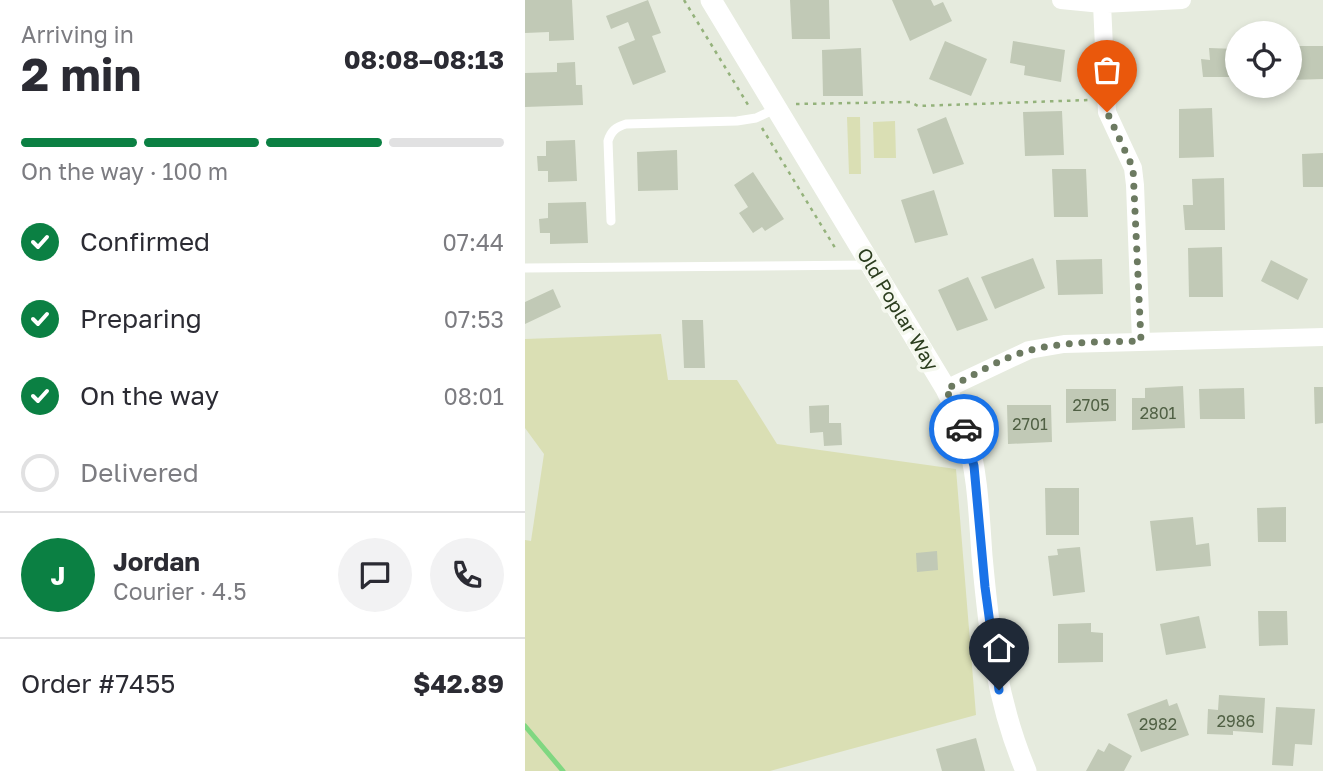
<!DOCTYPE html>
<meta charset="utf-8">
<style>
body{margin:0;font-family:"Golos Text",sans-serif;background:#f2f2f3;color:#2b2b33;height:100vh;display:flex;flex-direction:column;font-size:26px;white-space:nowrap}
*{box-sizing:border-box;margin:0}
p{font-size:23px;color:#7c7c81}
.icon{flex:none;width:38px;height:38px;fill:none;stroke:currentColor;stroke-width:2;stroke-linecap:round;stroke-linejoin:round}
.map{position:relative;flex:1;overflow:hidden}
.panel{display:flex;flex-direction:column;background:#fff;width:525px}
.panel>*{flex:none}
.fabs{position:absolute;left:700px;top:21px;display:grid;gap:14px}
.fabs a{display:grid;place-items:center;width:77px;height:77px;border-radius:50%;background:#fff;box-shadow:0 4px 10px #0003;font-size:35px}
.pin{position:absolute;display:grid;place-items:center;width:60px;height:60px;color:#fff;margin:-72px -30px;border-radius:50% 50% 50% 0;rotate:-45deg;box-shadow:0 0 7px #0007}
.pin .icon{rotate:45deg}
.courier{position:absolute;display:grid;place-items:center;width:70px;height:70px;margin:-35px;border:5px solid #1a73e8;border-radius:50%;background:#fff;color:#222;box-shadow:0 2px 9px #0007}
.overview em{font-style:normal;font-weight:700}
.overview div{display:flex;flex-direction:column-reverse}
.overview{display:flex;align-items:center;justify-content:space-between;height:119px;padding:0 21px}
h1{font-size:46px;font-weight:700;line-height:52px}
.bar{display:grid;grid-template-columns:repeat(4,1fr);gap:10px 7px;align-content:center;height:84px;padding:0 21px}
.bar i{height:9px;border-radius:5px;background:#e1e1e2}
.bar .on{background:#0b8043}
.bar p{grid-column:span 4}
.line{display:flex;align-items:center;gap:18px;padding:0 21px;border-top:2px solid #e1e1e2}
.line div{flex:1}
.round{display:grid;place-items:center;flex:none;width:74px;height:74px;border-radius:37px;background:#f2f2f3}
ol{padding:0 21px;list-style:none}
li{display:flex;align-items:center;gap:21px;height:77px}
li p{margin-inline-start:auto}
li .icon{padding:7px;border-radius:50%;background:#0b8043;color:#fff;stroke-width:4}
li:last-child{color:#7c7c81}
li i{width:38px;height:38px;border:4px solid #e1e1e2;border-radius:50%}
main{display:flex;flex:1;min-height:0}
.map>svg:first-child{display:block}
</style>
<main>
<section class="panel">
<div class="overview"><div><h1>2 min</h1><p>Arriving in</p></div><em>08:08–08:13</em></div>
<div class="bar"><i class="on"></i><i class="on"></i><i class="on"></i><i></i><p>On the way · 100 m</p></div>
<ol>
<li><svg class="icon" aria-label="check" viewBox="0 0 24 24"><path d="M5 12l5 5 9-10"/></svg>Confirmed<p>07:44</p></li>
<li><svg class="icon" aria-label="check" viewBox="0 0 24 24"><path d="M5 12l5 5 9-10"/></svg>Preparing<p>07:53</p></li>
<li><svg class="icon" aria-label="check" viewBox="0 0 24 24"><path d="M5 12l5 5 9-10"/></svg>On the way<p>08:01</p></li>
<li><i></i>Delivered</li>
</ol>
<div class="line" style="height:126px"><b class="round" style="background:#0b8043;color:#fff">J</b><div><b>Jordan</b><p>Courier · 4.5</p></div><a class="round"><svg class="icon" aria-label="chat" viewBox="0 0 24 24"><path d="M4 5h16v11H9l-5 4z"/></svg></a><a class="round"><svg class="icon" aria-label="phone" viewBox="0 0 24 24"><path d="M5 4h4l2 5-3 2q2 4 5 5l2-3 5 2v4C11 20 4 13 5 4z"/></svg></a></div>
<div class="line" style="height:91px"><div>Order #7455</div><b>$42.89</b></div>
</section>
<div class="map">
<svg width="798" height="771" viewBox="0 0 798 771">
<rect width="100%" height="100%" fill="#e6ebde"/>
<path fill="#dadfb4" d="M322,117H335L336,174H324Z
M370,121L371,158H349L348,122Z
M136,334L143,380H212L252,444L431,469L451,715L245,771H0V540L6,541L19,454L0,428V339Z"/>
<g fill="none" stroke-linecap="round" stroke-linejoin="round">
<path stroke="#80d781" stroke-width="5" d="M0,726L38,771"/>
</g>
<path fill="#c1c9b6" d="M0,0H47L49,40L24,41V32L0,33Z
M123,0L136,33L127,36L141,72L108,85L93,47L110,40L103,22L86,29L81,16Z
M265,0H304L305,39H267Z
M367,0H406L409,6L418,2L427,21L385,41Z
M420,41L462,59L446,96L404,79Z
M488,41L540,50L536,82L499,75L500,66L485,63Z
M765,46H798V79L765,80Z
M336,48L338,96H298L297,50Z
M684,48L712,49V77H678L676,59L685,60Z
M50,62L51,85H57L58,105L0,107V73L32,72V63Z
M687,108L689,157L654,158V109Z
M537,111L539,155L500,156L498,112Z
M421,117L439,164L408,174L392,129Z
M50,140L52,181L23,182V171H13L12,156H21V141Z
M152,150L153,190L113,191L112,152Z
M798,153V187H778L777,154Z
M527,169H561L563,217H529Z
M228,172L259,219L240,231L237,227L228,233L214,213L223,207L209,185Z
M699,178L700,230H660L658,205H668L667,179Z
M409,190L423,235L390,243L376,200Z
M61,202L63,243L25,244V233H15L14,219L23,218V203Z
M697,247L698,297H664L663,248Z
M508,258L520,288L470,309L456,277Z
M577,259L578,294L533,295L531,260Z
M746,260L783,279L773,300L736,281Z
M443,277L463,320L432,331L413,290Z
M28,289L36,307L0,324V302Z
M157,320H178L180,368H159Z
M658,386L660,428L607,430V398H620V388Z
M789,387H798V423L790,424Z
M719,388L720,419H675L674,389Z
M541,389H591V421L541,423Z
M304,405V423H316L317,445L299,446L298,432L285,433L284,406Z
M482,405H526L527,442L483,444Z
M520,488H554V535H521Z
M761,507V542H733L732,508Z
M668,517L671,545L684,543L686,566L631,571L625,521Z
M555,547L560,592L528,596L523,556L533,555L532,549Z
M412,551L413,570L392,572L391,553Z
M733,611H762L763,645L734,646Z
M674,616L681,648L641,655L635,624Z
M566,623V632L578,633V662L533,663V624Z
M694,695L740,698L738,733L708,731V735L682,734L683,709L693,710Z
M642,699L644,706L652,703L664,735L616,752L602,714Z
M751,707L790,709L787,745L770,744L768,766L747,765Z
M451,738L460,771H417L411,749Z
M584,743L607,756L599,771H561L573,749L579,752Z"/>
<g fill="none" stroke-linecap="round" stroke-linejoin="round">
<path stroke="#94b27b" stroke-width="2.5" stroke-dasharray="3.5 5" stroke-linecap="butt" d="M159,0L225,108
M271,104L385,102L393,106L564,100
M237,128L312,251"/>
<path stroke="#fff" stroke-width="9" d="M86,221L83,141C86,131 91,127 101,124L212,121L231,118L250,109
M0,268L346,265"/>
<path stroke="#fff" stroke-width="18" d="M536,0L577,4L657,0
M577,4L582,112L608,168L610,185L616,341
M421,389L504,350L539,344L798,337"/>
<path stroke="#fff" stroke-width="21" d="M186,0L421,389C428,404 436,419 441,434C453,473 454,515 457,556C464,632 471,700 501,771"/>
</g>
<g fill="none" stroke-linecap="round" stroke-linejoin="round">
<path stroke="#6c7a61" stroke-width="7" stroke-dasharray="0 12.6" d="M439,429L421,389C448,376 477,357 506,350C542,341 579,342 616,341L608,168L582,112"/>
<path stroke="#1a73e8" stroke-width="9" d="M439,429L449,466L460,587L474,690"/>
</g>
<g text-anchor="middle" stroke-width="7" stroke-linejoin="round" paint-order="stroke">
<g font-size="16" fill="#506044">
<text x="566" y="411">2705</text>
<text x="633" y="419">2801</text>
<text x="505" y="430">2701</text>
<text x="711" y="727">2986</text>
<text x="633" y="730">2982</text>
</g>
<g font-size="19" fill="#2b3d1e" stroke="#f5f8ef">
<text transform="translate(373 309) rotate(59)" y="7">Old Poplar Way</text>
</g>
</g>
</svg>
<div class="fabs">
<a><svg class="icon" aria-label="locate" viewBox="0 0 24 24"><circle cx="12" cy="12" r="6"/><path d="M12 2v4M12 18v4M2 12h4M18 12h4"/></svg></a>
</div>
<div class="pin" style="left:582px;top:112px;background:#ea580c"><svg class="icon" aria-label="bag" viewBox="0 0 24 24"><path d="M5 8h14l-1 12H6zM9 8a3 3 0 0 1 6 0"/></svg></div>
<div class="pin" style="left:474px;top:690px;background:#1f2937"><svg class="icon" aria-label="home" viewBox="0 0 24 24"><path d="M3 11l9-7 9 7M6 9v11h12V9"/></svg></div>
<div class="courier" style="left:439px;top:429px"><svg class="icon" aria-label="car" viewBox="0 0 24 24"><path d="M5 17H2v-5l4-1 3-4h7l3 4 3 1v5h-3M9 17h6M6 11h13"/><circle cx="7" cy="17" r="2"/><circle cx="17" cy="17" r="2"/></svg></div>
</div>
</main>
